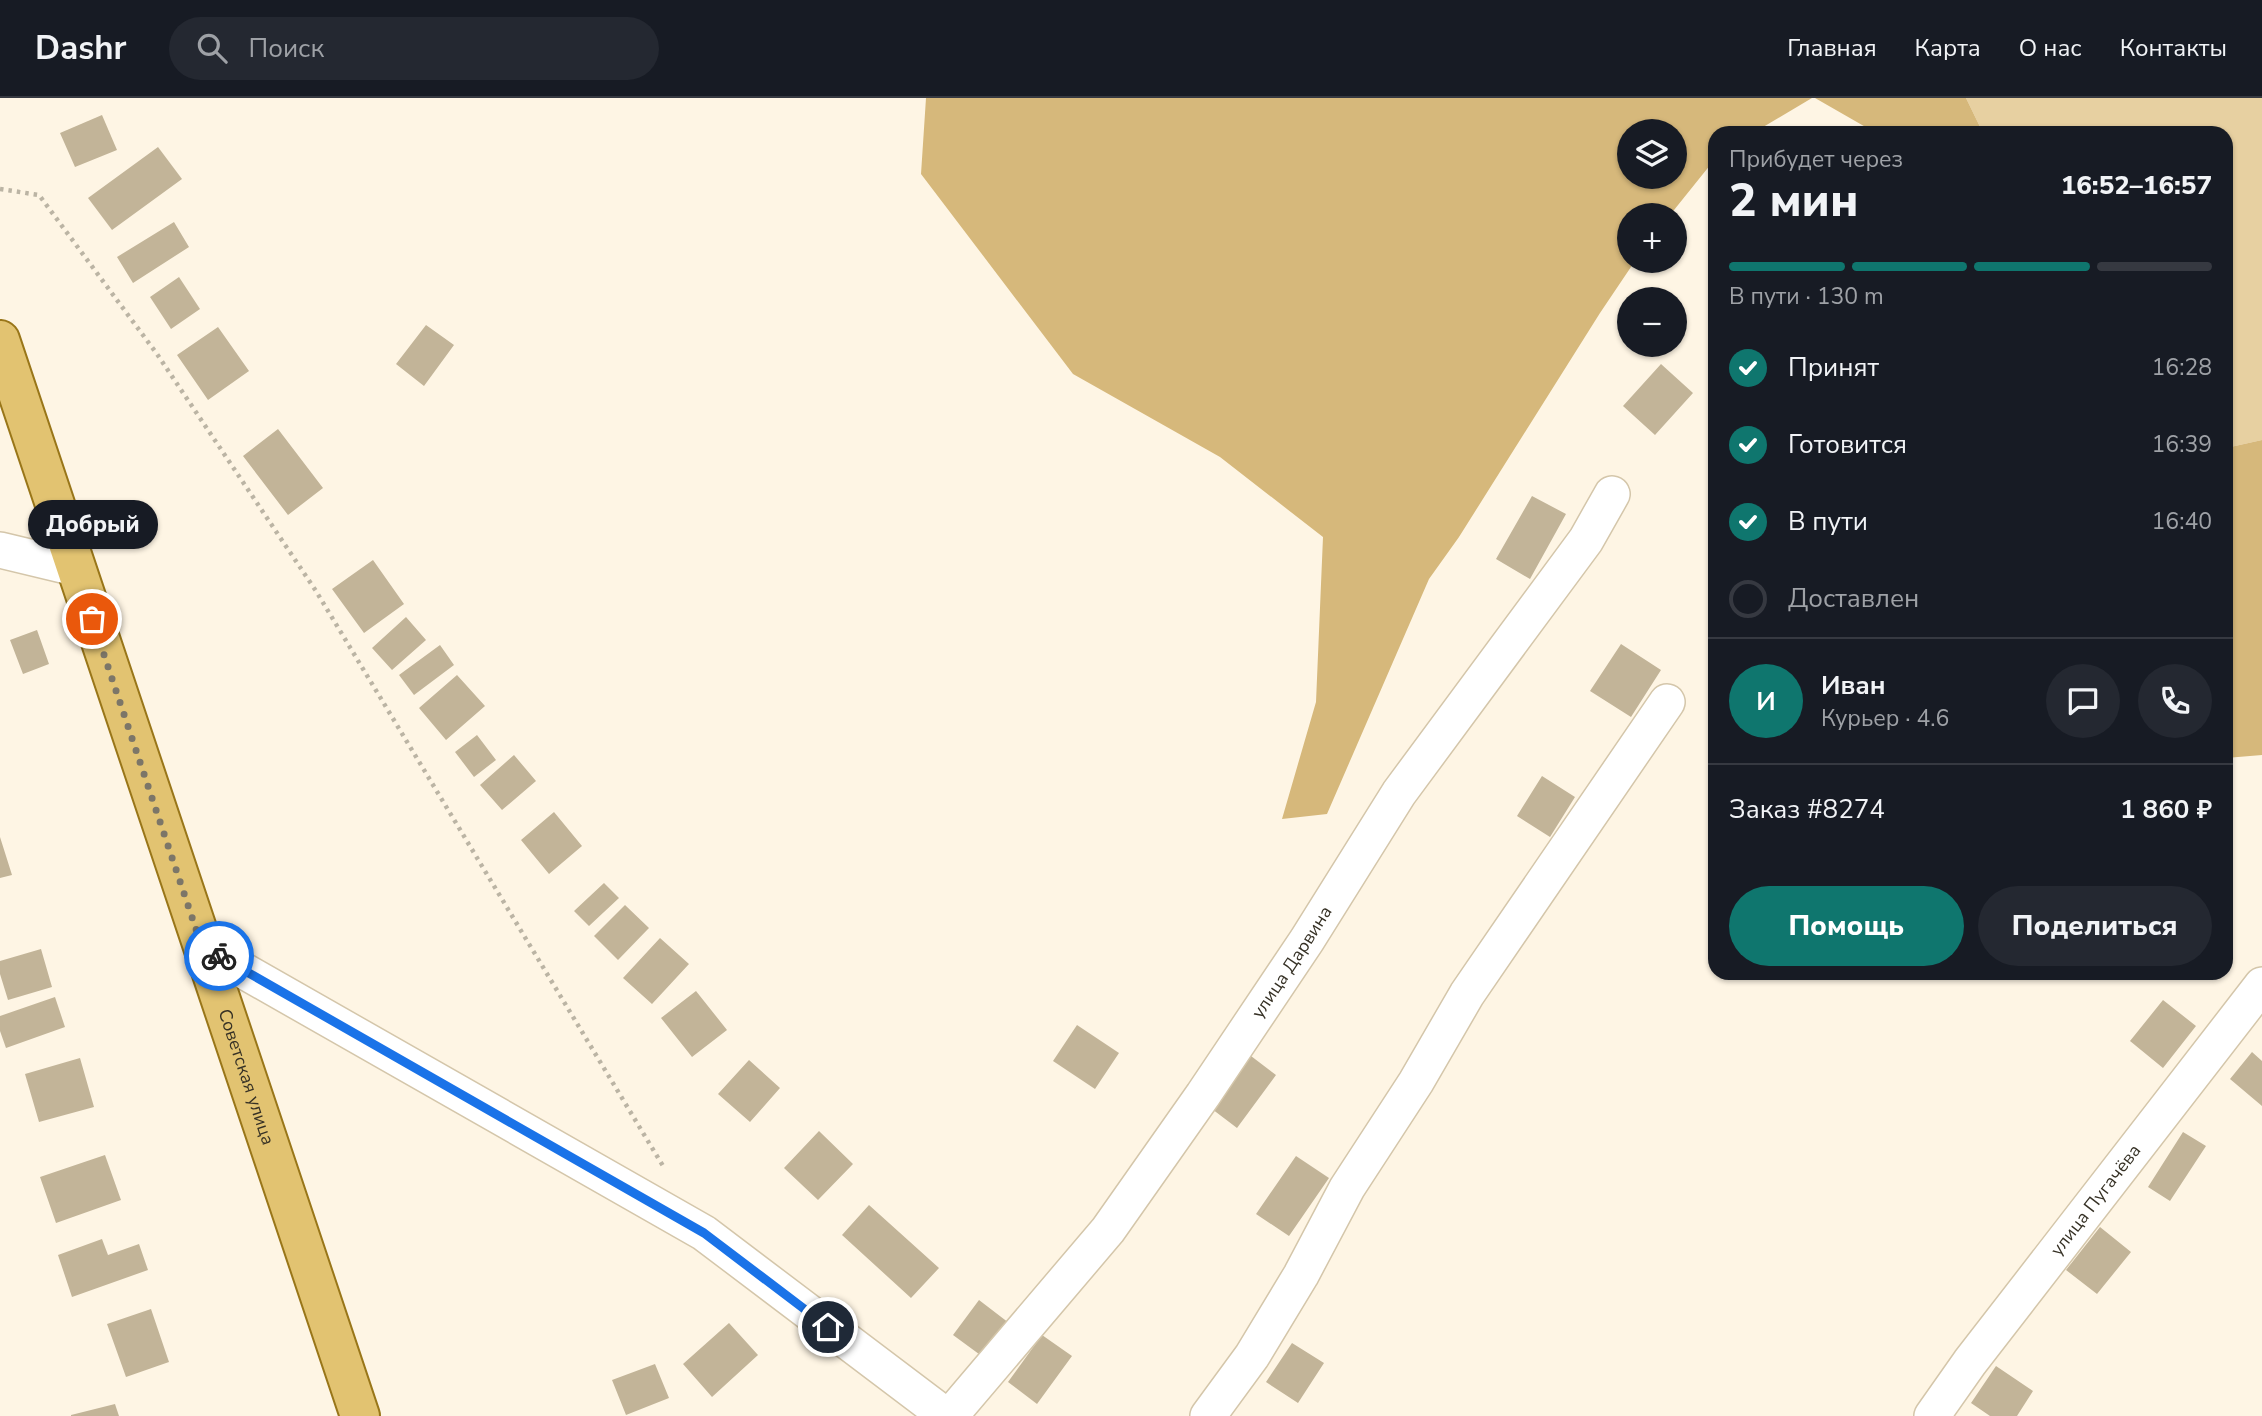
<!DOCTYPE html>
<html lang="ru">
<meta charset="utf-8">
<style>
body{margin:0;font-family:"Nunito Sans",sans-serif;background:#242831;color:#f1f3f6;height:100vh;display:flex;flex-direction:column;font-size:26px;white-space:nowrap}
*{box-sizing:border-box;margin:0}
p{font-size:23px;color:#9ea1a6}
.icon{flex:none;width:38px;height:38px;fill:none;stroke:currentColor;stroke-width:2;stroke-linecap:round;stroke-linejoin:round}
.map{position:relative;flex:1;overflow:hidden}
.panel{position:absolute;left:1708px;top:28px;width:525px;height:854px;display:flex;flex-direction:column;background:#171b24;border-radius:21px;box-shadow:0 2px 5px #0004}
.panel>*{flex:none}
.buttons{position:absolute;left:1617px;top:21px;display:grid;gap:14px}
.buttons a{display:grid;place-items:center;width:70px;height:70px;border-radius:50%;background:#171b24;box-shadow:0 2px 5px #0004;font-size:35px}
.pin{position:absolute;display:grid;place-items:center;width:60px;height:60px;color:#fff;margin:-30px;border:4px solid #fff;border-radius:50%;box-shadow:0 2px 7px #0007}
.courier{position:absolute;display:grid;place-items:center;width:70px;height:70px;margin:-35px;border:5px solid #1a73e8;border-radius:50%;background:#fff;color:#222;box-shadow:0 2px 9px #0007}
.bubble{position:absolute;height:49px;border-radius:24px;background:#171b24;box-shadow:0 2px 5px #0004;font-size:23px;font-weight:800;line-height:49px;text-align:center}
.overview em{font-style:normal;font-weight:800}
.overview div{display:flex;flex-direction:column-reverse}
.overview{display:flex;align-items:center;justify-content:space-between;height:119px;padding:0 21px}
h1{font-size:46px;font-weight:800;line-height:52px}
.bar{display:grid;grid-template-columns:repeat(4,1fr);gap:10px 7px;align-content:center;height:84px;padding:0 21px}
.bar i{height:9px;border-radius:5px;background:#363941}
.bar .on{background:#0f766e}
.bar p{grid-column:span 4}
.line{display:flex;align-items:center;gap:18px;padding:0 21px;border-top:2px solid #363941}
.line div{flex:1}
.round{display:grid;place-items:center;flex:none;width:74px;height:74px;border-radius:37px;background:#242831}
ol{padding:0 21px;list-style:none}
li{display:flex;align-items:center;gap:21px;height:77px}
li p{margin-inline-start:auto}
li .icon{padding:7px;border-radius:50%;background:#0f766e;color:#fff;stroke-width:4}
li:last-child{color:#9ea1a6}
li i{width:38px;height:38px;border:4px solid #363941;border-radius:50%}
.action{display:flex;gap:14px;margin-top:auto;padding:14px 21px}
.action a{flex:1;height:80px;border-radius:42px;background:#0f766e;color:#fff;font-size:28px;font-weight:800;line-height:80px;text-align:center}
.action a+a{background:#242831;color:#f1f3f6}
header{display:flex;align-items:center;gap:42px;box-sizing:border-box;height:98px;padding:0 35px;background:#171b24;border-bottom:2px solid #363941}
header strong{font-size:33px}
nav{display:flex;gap:38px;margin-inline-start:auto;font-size:24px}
.search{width:490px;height:63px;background:#242831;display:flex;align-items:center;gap:18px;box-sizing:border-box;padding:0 24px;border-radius:38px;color:#9ea1a6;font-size:26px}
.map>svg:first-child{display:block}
</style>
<header>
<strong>Dashr</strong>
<div class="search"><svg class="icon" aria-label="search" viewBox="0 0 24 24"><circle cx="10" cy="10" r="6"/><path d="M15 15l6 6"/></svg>Поиск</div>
<nav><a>Главная</a><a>Карта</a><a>О нас</a><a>Контакты</a></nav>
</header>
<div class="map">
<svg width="2262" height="1318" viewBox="0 0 2262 1318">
<rect width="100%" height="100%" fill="#fef5e4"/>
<path fill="#e7d0a1" d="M1966,0H2262V342L2226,350V35H1983Z"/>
<path fill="#d6b87b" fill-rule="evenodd" d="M926,0H1812L1753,35H1715V61L1670,117H1629V163H1635L1600,215L1459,439L1429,481L1327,716L1282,721L1316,604L1323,439L1220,359L1073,276L921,76ZM1675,33V79H1629V33Z
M1815,0H1966L1983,35H1876Z
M2262,342V657L2226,660V350Z"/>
<path fill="#c2b498" d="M102,17L117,52L75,69L60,35Z
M158,49L182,81L112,132L88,100Z
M174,124L189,149L133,185L117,159Z
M179,179L200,211L171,231L150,199Z
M426,227L454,247L424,288L396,266Z
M218,229L249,273L208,302L177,257Z
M1661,266L1693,295L1655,337L1623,308Z
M278,331L323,390L288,417L243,358Z
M1532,398L1566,416L1530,481L1496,461Z
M373,462L404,506L364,535L332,491Z
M406,519L426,542L392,572L372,550Z
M37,532L49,566L23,576L10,542Z
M1621,546L1661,572L1631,619L1590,593Z
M440,547L454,567L414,597L399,577Z
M457,577L485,608L446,642L419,610Z
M477,637L496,662L474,679L455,654Z
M514,657L536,683L502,712L480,687Z
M1542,678L1575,699L1550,739L1517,718Z
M554,714L582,748L549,776L521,742Z
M0,739L12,777L0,780Z
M604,785L619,800L589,828L574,813Z
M625,807L649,830L618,862L594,838Z
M660,840L689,866L652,906L623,880Z
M41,851L52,889L8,902L0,876V863Z
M696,893L727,932L692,959L661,920Z
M55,899L65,929L6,950L0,933V918Z
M2163,902L2196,928L2163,970L2130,943Z
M1077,927L1119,955L1095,991L1053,963Z
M2252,954L2262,963V1008L2230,981Z
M1251,958L1276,977L1237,1030L1212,1011Z
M80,960L94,1009L39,1024L25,976Z
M749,962L780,990L750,1024L718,996Z
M819,1033L853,1066L818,1102L784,1070Z
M2183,1034L2206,1048L2170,1103L2148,1089Z
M105,1057L121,1102L56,1125L40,1079Z
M1296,1058L1329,1080L1289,1138L1256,1116Z
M869,1107L939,1170L911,1200L842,1137Z
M2100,1129L2131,1154L2097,1196L2066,1172Z
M102,1141L108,1157L139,1146L148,1172L72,1199L58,1157Z
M979,1202L1009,1225L983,1259L953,1237Z
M151,1211L169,1264L126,1279L107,1226Z
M729,1225L758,1257L712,1299L683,1266Z
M1042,1237L1072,1258L1037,1306L1008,1284Z
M1292,1245L1324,1265L1298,1305L1266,1284Z
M655,1266L669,1300L626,1317L612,1282Z
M1996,1268L2033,1293L2017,1318H1990L1971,1305Z
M115,1306L119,1318H71V1317Z"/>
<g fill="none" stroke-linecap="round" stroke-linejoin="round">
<g stroke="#d4c6aa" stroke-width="38">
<g id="street">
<path d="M0,452L75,470"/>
<path d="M202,849L704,1135L946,1318"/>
<path id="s1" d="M950,1318L1108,1132L1203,997L1307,842L1399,695L1586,442L1612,396"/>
<path d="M1208,1318L1252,1258L1301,1177L1347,1090L1416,984L1467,896L1667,604"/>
<path id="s2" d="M1932,1318L1970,1264L2262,887"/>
</g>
</g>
<g stroke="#997619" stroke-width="42">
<g id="primary">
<path id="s3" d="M0,242L360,1318"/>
</g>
</g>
<path stroke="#bbb4a4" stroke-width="4.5" stroke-dasharray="3.5 5" stroke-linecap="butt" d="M0,91L39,97L157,256L316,493L663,1068"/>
<use href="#street" stroke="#fff" stroke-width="35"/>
<use href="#primary" stroke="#e2c371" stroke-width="38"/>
</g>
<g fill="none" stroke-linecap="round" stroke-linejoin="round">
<path stroke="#7c7668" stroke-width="7" stroke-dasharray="0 12.6" d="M92,521L202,849L219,858"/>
<path stroke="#1a73e8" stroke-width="9" d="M219,858L704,1135L828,1229"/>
</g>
<g text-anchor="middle" stroke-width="5" stroke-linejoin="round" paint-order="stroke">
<g font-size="18" fill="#363125" stroke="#fef5e4">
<text dy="6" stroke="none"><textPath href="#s1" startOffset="569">улица Дарвина</textPath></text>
<text dy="6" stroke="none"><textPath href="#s3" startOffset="777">Советская улица</textPath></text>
<text dy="6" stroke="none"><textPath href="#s2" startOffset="271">улица Пугачёва</textPath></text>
</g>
</g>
</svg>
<div class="buttons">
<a><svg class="icon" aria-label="layers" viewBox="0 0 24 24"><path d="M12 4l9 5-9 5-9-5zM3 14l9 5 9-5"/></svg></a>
<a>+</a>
<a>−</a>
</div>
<div class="pin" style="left:92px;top:521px;background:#ea580c"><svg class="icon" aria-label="bag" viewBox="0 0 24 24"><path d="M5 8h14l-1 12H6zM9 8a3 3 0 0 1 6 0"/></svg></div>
<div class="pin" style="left:828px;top:1229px;background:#1f2937"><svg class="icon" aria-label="home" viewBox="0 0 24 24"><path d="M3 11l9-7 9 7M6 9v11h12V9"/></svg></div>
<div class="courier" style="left:219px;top:858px"><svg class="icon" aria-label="bike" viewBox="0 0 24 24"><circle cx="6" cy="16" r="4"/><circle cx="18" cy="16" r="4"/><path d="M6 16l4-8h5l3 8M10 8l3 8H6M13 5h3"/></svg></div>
<div class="bubble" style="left:28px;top:402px;width:130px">Добрый</div>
<section class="panel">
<div class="overview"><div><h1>2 мин</h1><p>Прибудет через</p></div><em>16:52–16:57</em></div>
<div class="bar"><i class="on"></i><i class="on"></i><i class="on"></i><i></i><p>В пути · 130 m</p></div>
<ol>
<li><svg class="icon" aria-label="check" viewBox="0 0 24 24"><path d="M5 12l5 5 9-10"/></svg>Принят<p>16:28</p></li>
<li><svg class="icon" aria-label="check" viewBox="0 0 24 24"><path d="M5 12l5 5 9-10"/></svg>Готовится<p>16:39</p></li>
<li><svg class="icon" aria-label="check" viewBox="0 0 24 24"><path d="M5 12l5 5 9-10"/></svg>В пути<p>16:40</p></li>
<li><i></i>Доставлен</li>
</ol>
<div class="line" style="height:126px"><b class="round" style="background:#0f766e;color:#fff">И</b><div><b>Иван</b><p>Курьер · 4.6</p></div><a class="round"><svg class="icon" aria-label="chat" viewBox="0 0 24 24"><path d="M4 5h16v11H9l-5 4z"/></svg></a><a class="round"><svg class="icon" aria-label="phone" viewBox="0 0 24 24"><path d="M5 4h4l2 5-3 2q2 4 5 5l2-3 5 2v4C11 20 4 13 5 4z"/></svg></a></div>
<div class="line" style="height:91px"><div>Заказ #8274</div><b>1 860 ₽</b></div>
<div class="action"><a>Помощь</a><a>Поделиться</a></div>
</section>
</div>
